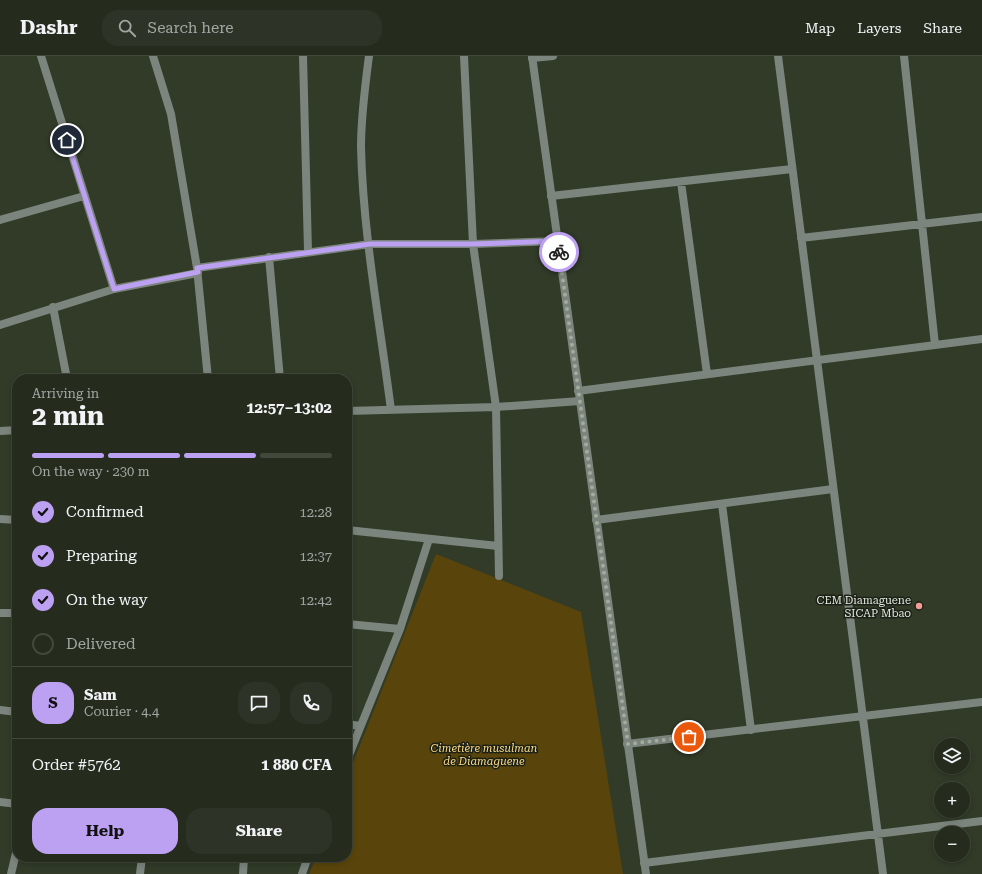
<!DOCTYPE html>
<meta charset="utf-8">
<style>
body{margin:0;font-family:"Roboto Serif",serif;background:#2d3427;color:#f1f3f6;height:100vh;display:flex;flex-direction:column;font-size:15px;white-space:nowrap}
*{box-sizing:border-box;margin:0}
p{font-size:13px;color:#a3a7a4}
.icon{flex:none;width:22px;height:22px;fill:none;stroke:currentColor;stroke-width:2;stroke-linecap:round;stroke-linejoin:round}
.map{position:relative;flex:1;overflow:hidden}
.drawer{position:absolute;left:12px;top:318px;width:340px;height:488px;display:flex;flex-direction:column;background:#252c1e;border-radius:16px;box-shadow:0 2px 6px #0003,0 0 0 1px #42483c}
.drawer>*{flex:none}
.controls{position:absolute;left:934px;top:682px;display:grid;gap:8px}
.controls a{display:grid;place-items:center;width:36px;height:36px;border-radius:50%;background:#252c1e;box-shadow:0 2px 6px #0003,0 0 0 1px #42483c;font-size:20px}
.pin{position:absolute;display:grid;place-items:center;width:34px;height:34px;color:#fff;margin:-17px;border:2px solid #fff;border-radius:50%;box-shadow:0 1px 4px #0007}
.courier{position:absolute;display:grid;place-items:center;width:40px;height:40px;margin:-20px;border:3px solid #bca0f2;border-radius:50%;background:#fff;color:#222;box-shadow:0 1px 5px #0007}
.summary em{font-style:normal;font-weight:700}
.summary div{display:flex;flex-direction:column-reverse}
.summary{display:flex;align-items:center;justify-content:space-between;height:68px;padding:0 20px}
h1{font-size:26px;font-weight:700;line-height:30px}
.bar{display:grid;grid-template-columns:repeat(4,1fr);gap:6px 4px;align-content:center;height:48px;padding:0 20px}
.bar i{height:5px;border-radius:3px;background:#42483c}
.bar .current{background:#bca0f2}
.bar p{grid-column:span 4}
.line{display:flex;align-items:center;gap:10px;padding:0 20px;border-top:1px solid #42483c}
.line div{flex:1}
.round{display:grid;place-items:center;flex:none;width:42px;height:42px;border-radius:16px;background:#2d3427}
ol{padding:0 20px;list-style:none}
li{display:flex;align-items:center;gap:12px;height:44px}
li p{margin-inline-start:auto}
li .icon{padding:4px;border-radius:50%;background:#bca0f2;color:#111;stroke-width:4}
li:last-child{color:#a3a7a4}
li i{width:22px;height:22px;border:2px solid #42483c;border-radius:50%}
.primary-button{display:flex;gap:8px;margin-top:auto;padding:8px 20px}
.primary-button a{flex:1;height:46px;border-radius:16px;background:#bca0f2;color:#111;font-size:16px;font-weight:700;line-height:46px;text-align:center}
.primary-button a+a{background:#2d3427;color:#f1f3f6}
header{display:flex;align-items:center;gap:24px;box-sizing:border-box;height:56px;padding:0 20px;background:#252c1e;border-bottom:1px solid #42483c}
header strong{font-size:19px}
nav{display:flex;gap:22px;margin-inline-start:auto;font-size:14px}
.search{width:280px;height:36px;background:#2d3427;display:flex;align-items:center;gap:10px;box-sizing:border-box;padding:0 14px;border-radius:16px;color:#a3a7a4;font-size:15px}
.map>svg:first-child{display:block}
</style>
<header>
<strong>Dashr</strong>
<div class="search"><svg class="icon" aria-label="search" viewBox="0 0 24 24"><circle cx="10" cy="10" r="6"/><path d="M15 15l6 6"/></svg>Search here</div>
<nav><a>Map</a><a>Layers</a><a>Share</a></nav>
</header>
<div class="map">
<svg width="982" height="818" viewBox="0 0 982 818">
<rect width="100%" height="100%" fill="#313b28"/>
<path fill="#59450b" d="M436,498L581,556L623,818H309L316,801H347V722Z"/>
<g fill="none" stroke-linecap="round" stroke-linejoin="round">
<path stroke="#7c857d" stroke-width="8" d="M41,0L114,233
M153,0L171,58L197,212L208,323
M303,0L308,195
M369,0C365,30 361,61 361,91C363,179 380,267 391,354
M464,0L473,188L496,351L499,520
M778,0L883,818
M904,0L935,289
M532,2L553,0
M681,126L707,318
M551,140L792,113
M0,164L84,140
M801,182L982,161
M269,201L280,323
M197,212L370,188H473L558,185
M53,251L67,323
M0,269L114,233L198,217
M578,335L982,283
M347,355L496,351L580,345
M0,375L17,374
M722,448L751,674
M0,463L17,464
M596,464L833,433
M347,474L498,490
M0,557H17
M347,568L400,573
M0,654L17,656
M347,668L360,670
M627,688L982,646
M347,704L400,573L429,483
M0,746L17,748
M644,807L982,765
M11,818L17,793
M140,818L142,801
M243,818L244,801
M302,818L308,801"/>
<path stroke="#7c857d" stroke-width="8" d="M532,0L646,818"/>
</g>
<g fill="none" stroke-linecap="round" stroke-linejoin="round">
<path stroke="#a4ab9d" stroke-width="4" stroke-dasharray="0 7.2" d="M559,196L628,688L689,681"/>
<path stroke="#bca0f2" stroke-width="5" d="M67,84L114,233L198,216L197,212L370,188H473L558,185L559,196"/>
</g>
<circle fill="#f59c95" stroke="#1c2118" stroke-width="1.5" cx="919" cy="550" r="4"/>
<g text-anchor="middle" stroke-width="3" stroke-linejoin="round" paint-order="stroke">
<g font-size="11" fill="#e2e8dc" stroke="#1c2118" text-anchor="end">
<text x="911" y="548">CEM Diamaguene<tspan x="911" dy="13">SICAP Mbao</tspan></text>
</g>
<g font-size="11" font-style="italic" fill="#fdda86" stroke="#1c2118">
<text x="484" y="696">Cimetière musulman<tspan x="484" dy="13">de Diamaguene</tspan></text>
</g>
</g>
</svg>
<div class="controls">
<a><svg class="icon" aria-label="layers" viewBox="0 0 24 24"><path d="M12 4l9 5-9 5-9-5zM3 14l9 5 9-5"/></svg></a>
<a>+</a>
<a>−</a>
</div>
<div class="pin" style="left:689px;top:681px;background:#ea580c"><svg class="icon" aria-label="bag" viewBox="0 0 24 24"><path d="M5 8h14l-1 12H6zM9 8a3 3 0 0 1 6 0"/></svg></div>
<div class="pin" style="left:67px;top:84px;background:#1f2937"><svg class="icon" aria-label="home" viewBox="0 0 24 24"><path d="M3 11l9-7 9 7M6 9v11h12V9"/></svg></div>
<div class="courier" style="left:559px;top:196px"><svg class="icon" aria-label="bike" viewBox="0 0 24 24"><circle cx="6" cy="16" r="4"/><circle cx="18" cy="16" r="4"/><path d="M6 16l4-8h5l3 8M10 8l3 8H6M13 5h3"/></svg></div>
<section class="drawer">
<div class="summary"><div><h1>2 min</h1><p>Arriving in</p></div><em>12:57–13:02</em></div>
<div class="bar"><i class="current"></i><i class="current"></i><i class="current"></i><i></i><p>On the way · 230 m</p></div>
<ol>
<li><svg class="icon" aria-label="check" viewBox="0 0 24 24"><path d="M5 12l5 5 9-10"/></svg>Confirmed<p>12:28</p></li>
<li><svg class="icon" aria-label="check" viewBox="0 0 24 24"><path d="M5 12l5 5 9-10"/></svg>Preparing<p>12:37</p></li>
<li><svg class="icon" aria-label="check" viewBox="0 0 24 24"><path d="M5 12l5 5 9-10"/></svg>On the way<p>12:42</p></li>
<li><i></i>Delivered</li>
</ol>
<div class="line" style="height:72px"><b class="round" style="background:#bca0f2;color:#111">S</b><div><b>Sam</b><p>Courier · 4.4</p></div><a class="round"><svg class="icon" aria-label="chat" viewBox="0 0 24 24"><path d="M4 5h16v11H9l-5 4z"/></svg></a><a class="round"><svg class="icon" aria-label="phone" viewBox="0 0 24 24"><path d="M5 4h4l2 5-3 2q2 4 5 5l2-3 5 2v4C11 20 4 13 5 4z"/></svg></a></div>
<div class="line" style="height:52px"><div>Order #5762</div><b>1 880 CFA</b></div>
<div class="primary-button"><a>Help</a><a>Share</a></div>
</section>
</div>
